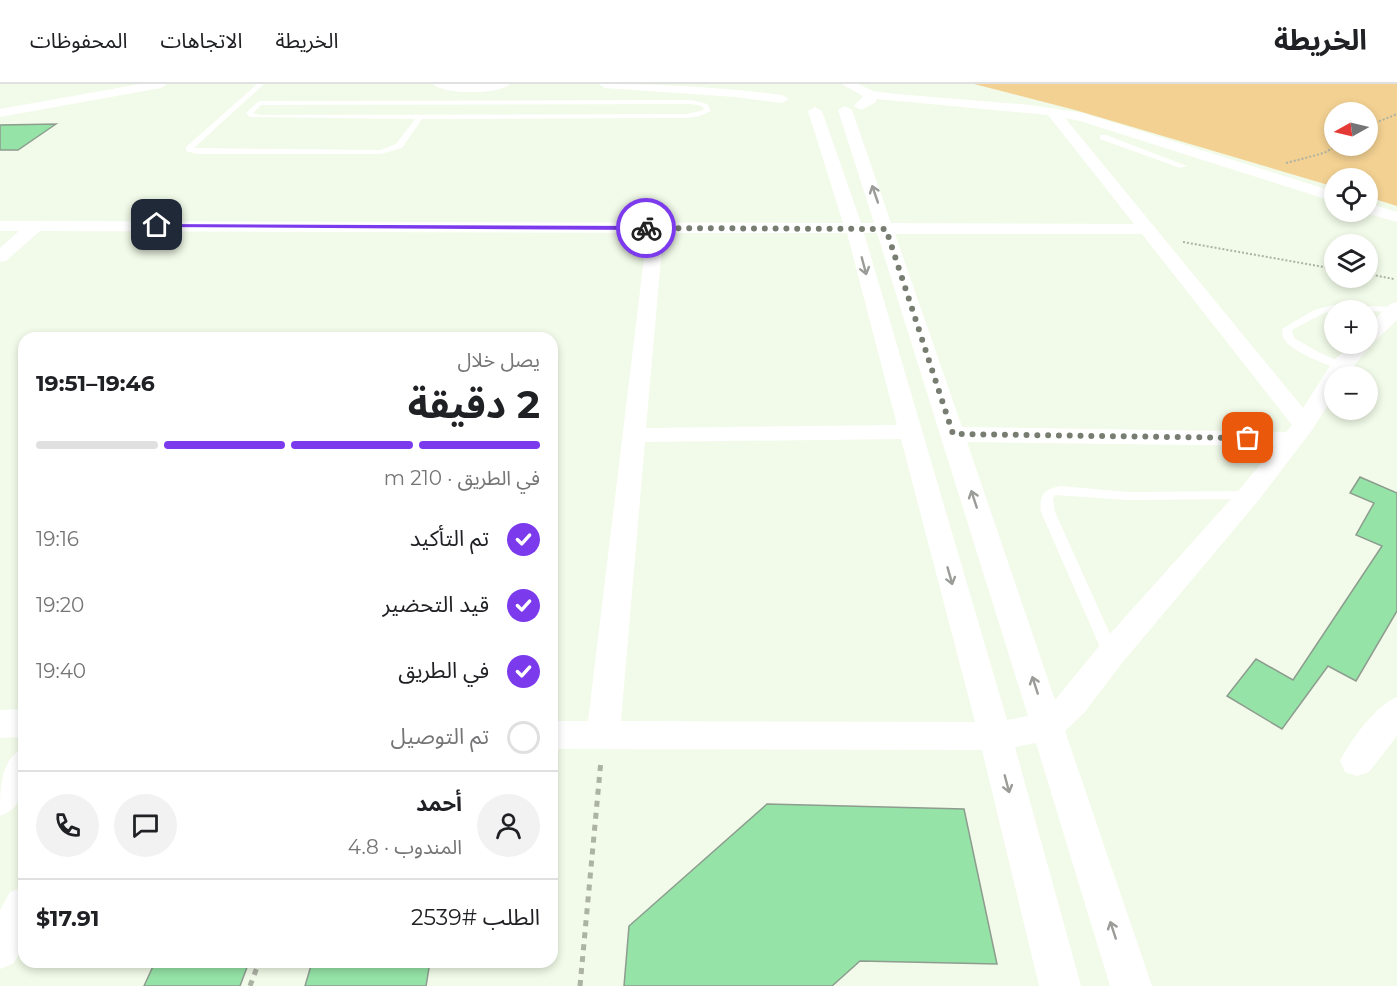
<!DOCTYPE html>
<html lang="ar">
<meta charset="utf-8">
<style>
body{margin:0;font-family:Montserrat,"Noto Sans Arabic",sans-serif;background:#f2f2f2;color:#202124;direction:rtl;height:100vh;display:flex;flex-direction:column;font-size:22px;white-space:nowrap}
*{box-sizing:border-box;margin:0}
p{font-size:20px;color:#757577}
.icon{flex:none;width:33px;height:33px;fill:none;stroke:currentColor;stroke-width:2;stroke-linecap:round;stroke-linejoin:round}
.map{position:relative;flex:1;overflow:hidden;direction:ltr}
.details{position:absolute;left:18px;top:248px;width:540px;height:636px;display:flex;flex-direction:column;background:#fff;border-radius:18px;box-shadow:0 3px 9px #0003;direction:rtl}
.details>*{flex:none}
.needle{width:39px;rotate:262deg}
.fabs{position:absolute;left:1324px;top:18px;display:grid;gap:12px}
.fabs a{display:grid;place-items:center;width:54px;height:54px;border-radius:50%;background:#fff;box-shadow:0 3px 9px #0003;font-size:30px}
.pin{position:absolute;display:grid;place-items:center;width:51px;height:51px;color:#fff;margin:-26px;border-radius:12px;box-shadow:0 3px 9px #0006}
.courier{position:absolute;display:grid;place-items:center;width:60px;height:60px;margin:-30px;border:4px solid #7c3aed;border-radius:50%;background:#fff;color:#222;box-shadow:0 2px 8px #0007}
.overview em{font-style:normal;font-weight:700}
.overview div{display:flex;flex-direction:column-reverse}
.overview{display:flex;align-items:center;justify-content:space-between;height:102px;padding:0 18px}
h1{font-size:39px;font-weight:700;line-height:45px}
.bar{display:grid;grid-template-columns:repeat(4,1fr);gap:9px 6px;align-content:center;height:72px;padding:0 18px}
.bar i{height:8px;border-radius:4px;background:#e0e0e0}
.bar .on{background:#7c3aed}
.bar p{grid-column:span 4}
.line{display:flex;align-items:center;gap:15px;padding:0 18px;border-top:2px solid #e0e0e0}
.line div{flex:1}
.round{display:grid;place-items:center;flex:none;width:63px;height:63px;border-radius:32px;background:#f2f2f2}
ol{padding:0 18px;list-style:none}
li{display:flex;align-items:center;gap:18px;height:66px}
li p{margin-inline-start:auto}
li .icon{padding:6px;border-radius:50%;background:#7c3aed;color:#fff;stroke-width:4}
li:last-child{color:#757577}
li i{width:33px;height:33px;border:3px solid #e0e0e0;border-radius:50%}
header{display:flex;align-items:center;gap:36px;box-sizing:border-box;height:84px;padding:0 30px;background:#fff;border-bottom:2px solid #e0e0e0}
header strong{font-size:28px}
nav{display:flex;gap:33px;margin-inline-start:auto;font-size:21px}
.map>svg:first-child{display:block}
</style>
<header>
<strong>الخريطة</strong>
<nav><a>الخريطة</a><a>الاتجاهات</a><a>المحفوظات</a></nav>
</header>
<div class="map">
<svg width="1397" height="902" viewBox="0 0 1397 902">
<rect width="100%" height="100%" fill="#f2fbe9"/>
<path fill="#f3d192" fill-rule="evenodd" d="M974,0H1397V122L1368,113V94H1335V103L1075,26ZM1335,28H1368V62H1335Z"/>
<path fill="#95e3a7" stroke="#8d9c8f" stroke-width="1.5" d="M56,40L18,66H0V41Z
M1360,393L1397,409V527L1356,597L1328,582L1282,645L1227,612L1256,575L1293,596L1382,462L1356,451L1374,419L1350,409Z
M767,720L964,725L997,880L860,877L832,902H624L629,842Z
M155,878H249L240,902H144Z
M312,878H430L426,902H305Z"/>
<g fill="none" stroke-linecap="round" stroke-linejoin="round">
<path stroke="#acb2a4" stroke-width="2" stroke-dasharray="2 2" stroke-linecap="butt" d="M1368,42L1397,30
M1286,79L1324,69L1336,62
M1183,158L1335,185
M1368,190L1394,195"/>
<path stroke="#acb2a4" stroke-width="5" stroke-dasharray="6 6" stroke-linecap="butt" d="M250,902L259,878
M580,902L601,676"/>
<path fill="#fff" fill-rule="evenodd" d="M257,0H264L194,64L380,66L396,60L415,35L250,33L246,29L259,17L691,16L707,20L711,27L700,32L687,34L422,35L402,64L381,70H197L186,67V63ZM691,20L702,22L704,26L687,30L260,31L253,29L261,21Z
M1100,51H1106L1187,82L1180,84L1100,55Z
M1333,221L1397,223V227L1395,228L1335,226L1322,230L1292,246L1294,254L1318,268L1345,280V284L1341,285C1328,282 1290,267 1284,255C1282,252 1283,248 1282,245L1314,226Z
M1060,402L1128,408L1249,407L1255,411L1249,415L1128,416L1055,411L1053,415L1055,428L1119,570L1116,574L1111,576L1106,574L1103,570L1041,428C1039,411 1043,406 1060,402Z"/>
<path fill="#fff" fill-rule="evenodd" d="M140,0H167L161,4L0,33V25Z
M433,0H510C499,11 444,11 433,0Z
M599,0C660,0 721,3 782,11L789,15L782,19L735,13L605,4Z
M842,0H858L873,7L896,10L1030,21L1083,29L1335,108V118L1080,37L1065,34L1303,324L1333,277L1352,260H1368V242L1390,220L1397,218V236L1373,259L1345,292H1335V310L1312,346L1258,417L1122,579L1084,629L1065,647L1152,902H1110L1036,659L1015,663L1081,902H1039L982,666L552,665V637H588L647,149L40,147L6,177L0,178V164L19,147H0V137L843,139L808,27L815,23L822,27L861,139H874L838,26L845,22L852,26L891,139L1134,140L1048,31L877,15L875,19L861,26L854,22L863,12ZM661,149H847L897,341L646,344L663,152ZM864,149H877L1028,632L1007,636ZM895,150H1142L1292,341L1286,348L962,343ZM901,355L975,638L621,637L645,358ZM967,358L1275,362L1240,405L1100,561L1055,616Z
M1368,119L1397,128V138L1362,128H1368Z
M1397,613V652L1369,688L1357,692L1345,688L1340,677C1349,658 1377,620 1397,613Z
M24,625V653L0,654V626Z
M24,664C24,692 31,720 0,732C0,704 0,675 24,664Z
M24,803V861L14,879L0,885V826L10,808Z"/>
</g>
<defs><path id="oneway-shaft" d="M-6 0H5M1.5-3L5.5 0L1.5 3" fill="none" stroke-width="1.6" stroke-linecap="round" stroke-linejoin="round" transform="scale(1.5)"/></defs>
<g stroke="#9a9c98">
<use href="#oneway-shaft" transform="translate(875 110) rotate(-109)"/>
<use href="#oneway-shaft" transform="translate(864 182) rotate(75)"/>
<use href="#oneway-shaft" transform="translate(974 415) rotate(-108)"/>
<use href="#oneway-shaft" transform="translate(950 492) rotate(74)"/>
<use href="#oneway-shaft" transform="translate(1035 601) rotate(-108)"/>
<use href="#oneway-shaft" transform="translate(1007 700) rotate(75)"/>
<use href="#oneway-shaft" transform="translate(1113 846) rotate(-108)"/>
</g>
<path fill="#7c3aed" d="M157,140L646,142L649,144L646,146L155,143Z"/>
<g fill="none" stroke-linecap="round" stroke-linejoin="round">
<path stroke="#787d72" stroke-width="6" stroke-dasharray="0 10.8" d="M646,144L886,145L953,350L1248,354"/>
</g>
</svg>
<div class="fabs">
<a><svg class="needle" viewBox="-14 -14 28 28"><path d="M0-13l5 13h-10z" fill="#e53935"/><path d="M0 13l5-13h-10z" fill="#757577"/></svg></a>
<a><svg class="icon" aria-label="locate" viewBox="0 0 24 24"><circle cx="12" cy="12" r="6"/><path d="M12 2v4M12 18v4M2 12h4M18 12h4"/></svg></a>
<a><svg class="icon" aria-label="layers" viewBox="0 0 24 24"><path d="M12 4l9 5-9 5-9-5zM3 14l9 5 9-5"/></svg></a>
<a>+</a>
<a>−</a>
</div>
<div class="pin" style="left:1248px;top:354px;background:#ea580c"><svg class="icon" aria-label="bag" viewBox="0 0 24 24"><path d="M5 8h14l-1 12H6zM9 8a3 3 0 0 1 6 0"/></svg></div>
<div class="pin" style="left:157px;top:141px;background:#1f2937"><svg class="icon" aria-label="home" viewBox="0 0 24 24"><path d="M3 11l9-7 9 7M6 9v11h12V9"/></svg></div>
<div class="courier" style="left:646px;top:144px"><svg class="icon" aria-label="bike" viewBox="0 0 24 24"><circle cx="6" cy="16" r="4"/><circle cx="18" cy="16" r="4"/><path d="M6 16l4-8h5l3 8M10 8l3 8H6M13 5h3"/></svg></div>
<section class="details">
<div class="overview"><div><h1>2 دقيقة</h1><p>يصل خلال</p></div><em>19:46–19:51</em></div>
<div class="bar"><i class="on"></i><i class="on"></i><i class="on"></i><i></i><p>في الطريق · 210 m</p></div>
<ol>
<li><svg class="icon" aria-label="check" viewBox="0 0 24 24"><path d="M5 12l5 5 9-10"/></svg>تم التأكيد<p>19:16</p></li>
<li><svg class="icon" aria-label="check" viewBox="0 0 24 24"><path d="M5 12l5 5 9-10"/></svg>قيد التحضير<p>19:20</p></li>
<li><svg class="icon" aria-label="check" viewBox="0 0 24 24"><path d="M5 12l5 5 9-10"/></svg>في الطريق<p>19:40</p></li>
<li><i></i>تم التوصيل</li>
</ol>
<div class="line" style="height:108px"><a class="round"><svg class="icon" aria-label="person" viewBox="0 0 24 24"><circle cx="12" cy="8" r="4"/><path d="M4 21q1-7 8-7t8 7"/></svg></a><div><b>أحمد</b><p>المندوب · 4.8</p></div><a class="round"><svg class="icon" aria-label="chat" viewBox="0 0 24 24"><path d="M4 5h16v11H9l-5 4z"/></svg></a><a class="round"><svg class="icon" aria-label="phone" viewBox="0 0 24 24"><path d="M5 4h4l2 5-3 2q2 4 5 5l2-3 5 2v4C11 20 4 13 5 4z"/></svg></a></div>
<div class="line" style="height:78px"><div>الطلب #2539</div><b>$17.91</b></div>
</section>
</div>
